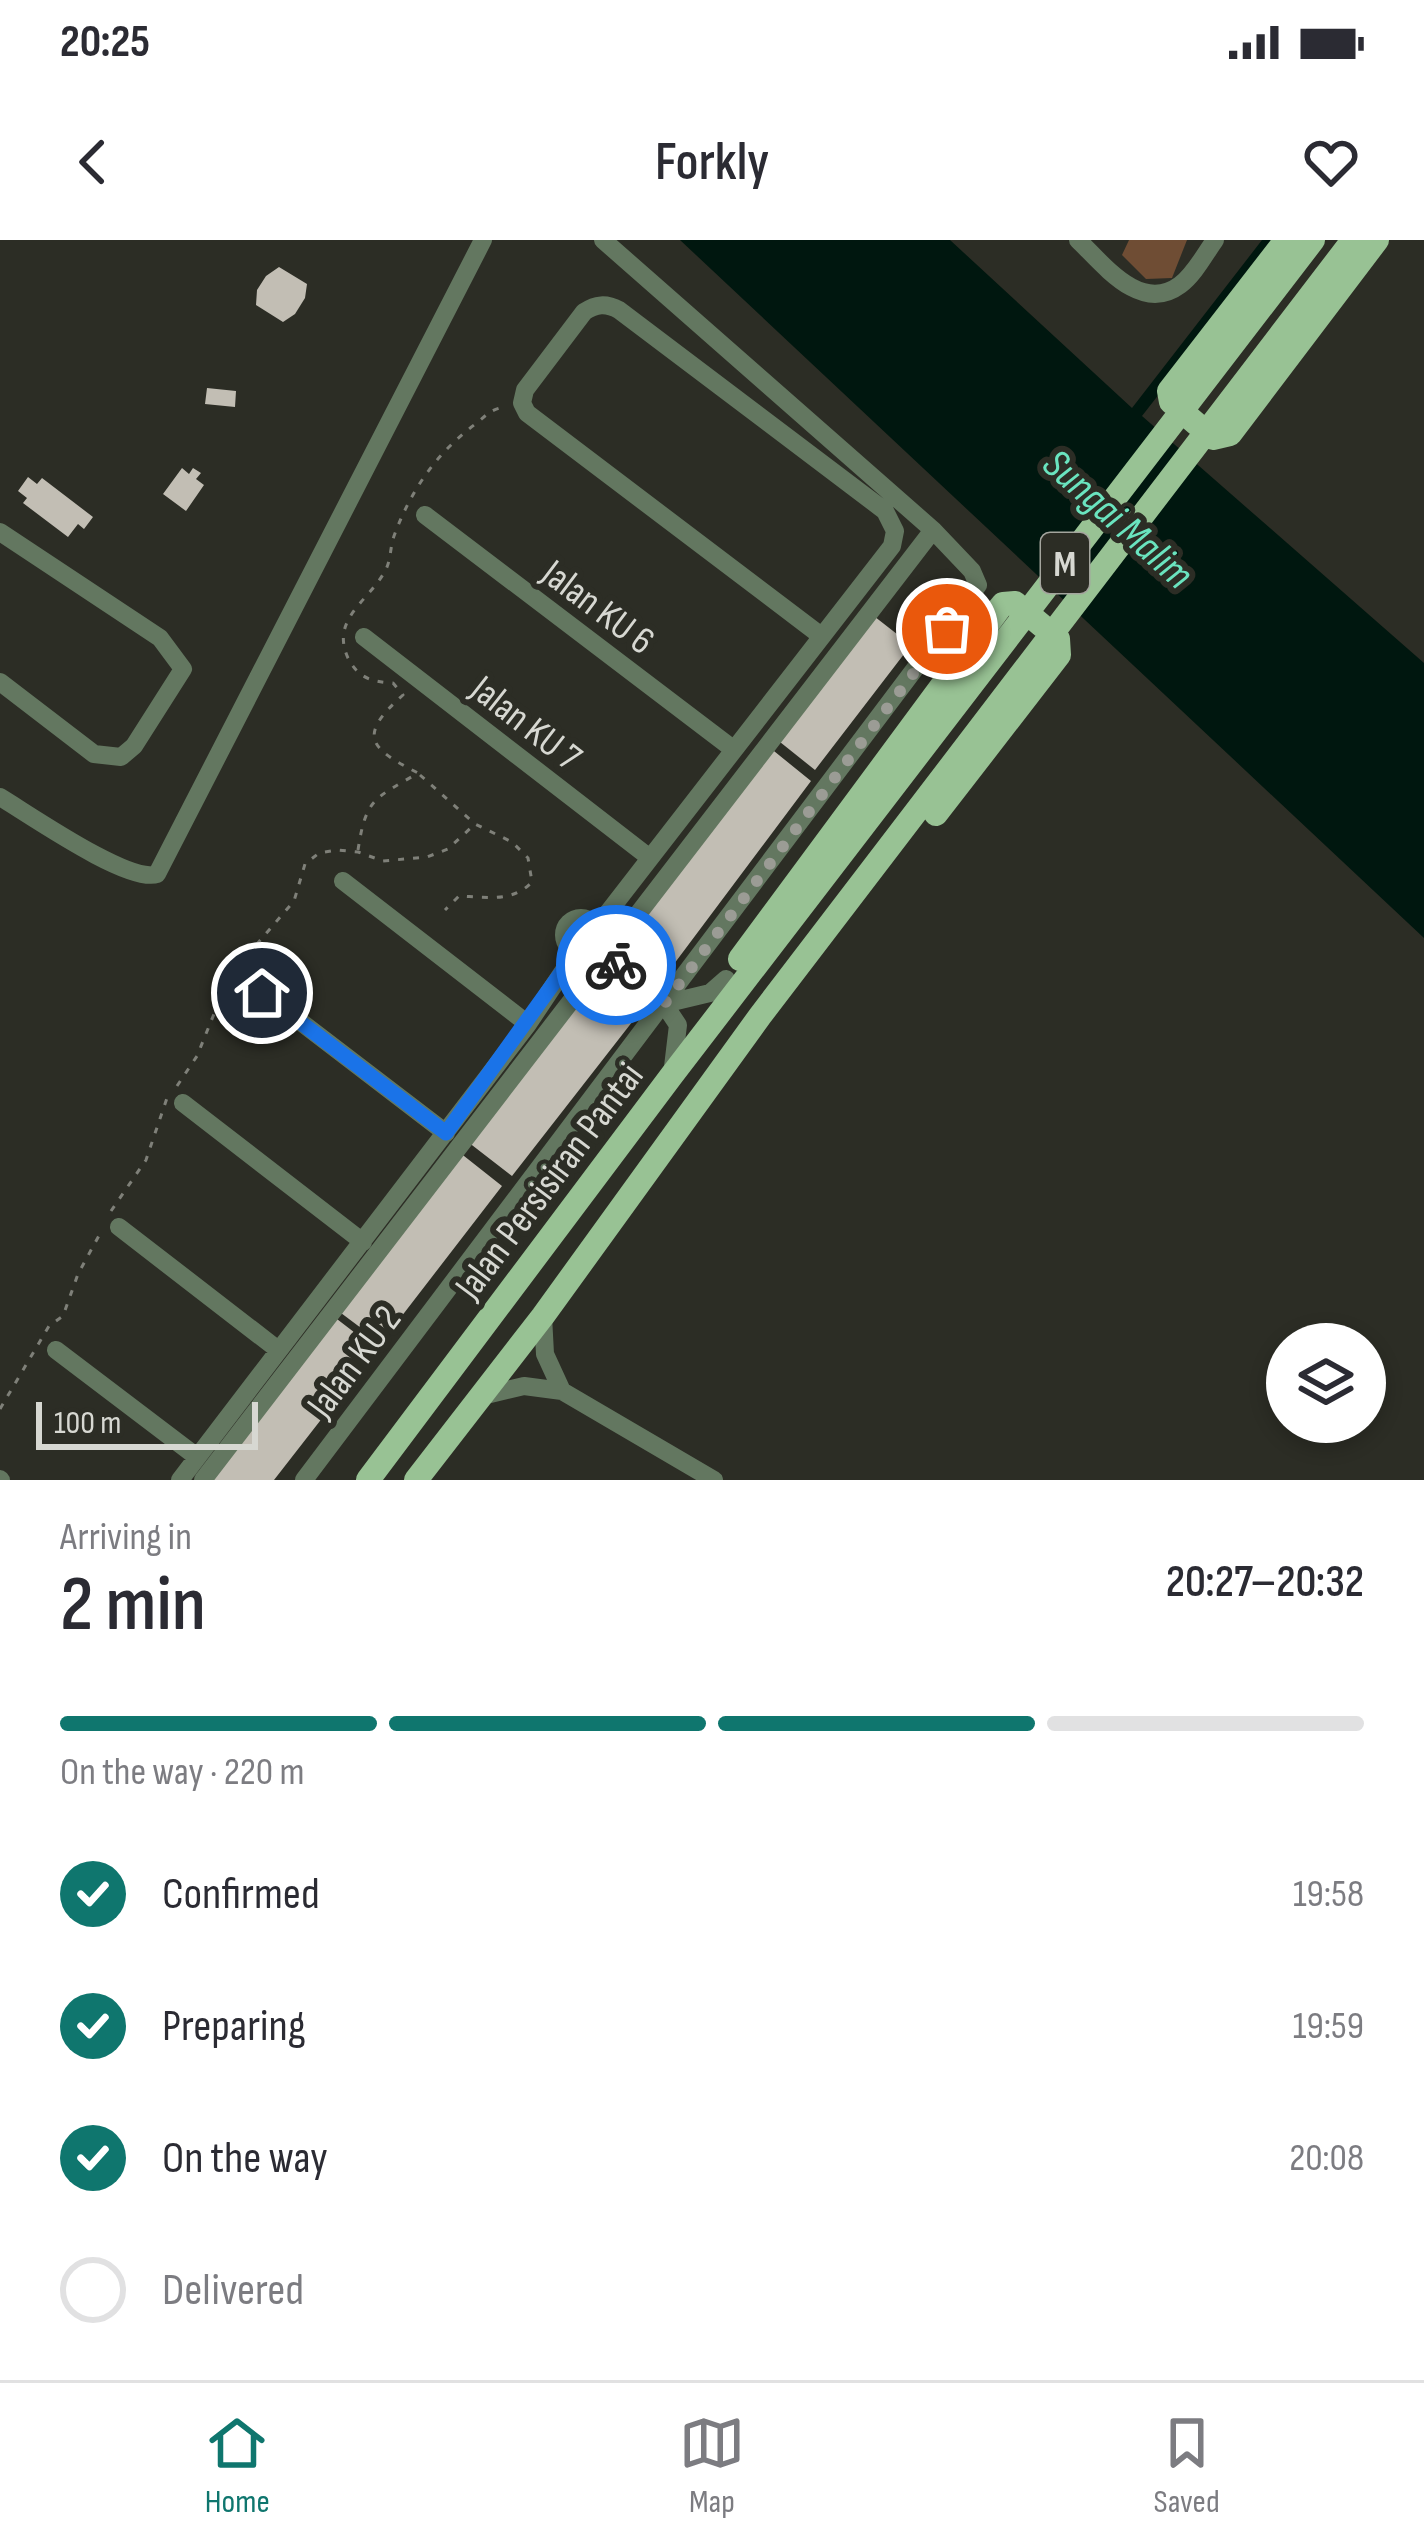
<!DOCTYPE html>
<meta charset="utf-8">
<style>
body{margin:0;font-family:"Sofia Sans Condensed",sans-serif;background:#f7f7f7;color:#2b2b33;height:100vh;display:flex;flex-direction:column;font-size:45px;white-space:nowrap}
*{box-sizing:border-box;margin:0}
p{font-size:39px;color:#7c7c81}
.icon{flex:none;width:66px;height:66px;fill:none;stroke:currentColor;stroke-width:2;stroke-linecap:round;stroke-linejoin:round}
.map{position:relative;height:1240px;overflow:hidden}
.sheet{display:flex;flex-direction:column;background:#fff;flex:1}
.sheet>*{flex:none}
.fabs{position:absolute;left:1266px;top:1083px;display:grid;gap:24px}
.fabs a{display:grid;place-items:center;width:120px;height:120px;border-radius:50%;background:#fff;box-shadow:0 6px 18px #0003;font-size:60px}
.scale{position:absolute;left:36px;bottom:30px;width:222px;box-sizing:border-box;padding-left:12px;border:6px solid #d7d8d2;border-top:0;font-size:33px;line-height:42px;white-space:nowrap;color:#d7d8d2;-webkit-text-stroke:9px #2c2d25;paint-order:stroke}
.pin{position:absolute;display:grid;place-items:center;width:102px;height:102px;color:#fff;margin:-51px;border:6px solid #fff;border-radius:50%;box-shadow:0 3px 12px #0007}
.courier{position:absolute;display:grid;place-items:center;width:120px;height:120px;margin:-60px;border:9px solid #1a73e8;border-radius:50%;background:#fff;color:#222;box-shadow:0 3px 15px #0007}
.summary em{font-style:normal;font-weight:600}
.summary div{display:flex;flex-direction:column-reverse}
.summary{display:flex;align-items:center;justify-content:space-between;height:204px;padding:0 60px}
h1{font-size:78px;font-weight:600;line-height:90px}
.bar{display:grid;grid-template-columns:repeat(4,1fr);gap:18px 12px;align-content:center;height:144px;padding:0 60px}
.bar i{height:15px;border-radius:9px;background:#e1e1e2}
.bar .on{background:#0f766e}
.bar p{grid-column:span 4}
ol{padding:0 60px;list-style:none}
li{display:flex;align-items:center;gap:36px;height:132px}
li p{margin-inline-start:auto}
li .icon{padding:12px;border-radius:50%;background:#0f766e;color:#fff;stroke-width:4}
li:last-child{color:#7c7c81}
li i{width:66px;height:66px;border:6px solid #e1e1e2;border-radius:50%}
.status{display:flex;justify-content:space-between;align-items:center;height:84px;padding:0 60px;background:#fff;direction:ltr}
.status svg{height:33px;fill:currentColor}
header{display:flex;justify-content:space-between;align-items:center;height:156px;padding:0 60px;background:#fff;font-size:54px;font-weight:600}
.tabs{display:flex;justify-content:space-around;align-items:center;height:168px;border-top:3px solid #e1e1e2;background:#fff;font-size:33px;color:#7c7c81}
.tabs a{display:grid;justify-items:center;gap:6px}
.tabs .on{color:#0f766e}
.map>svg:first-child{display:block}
</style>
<div class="status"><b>20:25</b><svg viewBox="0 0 49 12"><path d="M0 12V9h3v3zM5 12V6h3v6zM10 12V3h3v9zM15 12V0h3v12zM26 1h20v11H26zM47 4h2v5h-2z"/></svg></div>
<header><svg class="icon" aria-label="back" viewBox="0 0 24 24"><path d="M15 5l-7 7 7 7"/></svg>Forkly<svg class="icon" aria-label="heart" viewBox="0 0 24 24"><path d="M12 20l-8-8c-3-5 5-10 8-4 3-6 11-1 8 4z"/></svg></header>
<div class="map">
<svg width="1424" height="1240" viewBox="0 0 1424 1240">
<rect width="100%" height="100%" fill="#2c2d25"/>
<path fill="#6f4d34" d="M1129,0H1187L1172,38L1146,39L1122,15Z"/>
<path fill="#00170f" d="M680,0H950L1132,168L1262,0H1279L1142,176L1424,423V698Z"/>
<path fill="#c2beb4" d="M279,27L307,44L305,58L295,74L283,82L256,65L257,50L266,36Z
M207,148L236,151L235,167L205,164Z
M182,228L189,234L193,228L201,233L196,239L204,245L186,271L163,254Z
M28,237L37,244L42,238L93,277L84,289L78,284L68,297L23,263L27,258L18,251Z
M870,373L911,405L815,530L775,498Z
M769,507L811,541L674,724L651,727L620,702Z
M601,730L633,754L636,777L512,936L468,902Z
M459,912L502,946L381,1103L337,1070Z
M333,1076L376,1109L274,1240H206Z"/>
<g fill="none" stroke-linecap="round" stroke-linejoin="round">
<path stroke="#7f8079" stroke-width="3" stroke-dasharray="6 9" stroke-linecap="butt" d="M420,535L475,584L512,602L528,618L532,642C512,663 485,657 459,656L445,670
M358,610C366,557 375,559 418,533C369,508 357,496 403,455L393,443C372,442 358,438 348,418C330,379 369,361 385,331C391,321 390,307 394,296C411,250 436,214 474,185C486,176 489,170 504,167
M177,846L197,816L214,774L226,765L244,737L251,711L294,661L305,624L319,613L337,610L358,612L383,621L427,617L448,609L475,584
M111,971L146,920L167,858
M0,1169L49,1086L63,1076L78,1034L102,990"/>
<path stroke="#637760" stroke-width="18" d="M1078,0C1104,25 1141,74 1180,45C1194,35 1205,14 1215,0
M425,275L733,509
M0,292L160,398L183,429L134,506L121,517L94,514L0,442
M364,397L650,618
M0,557C30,575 129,644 157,634L483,0
M343,641L528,784
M564 695a17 17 0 1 1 34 0a17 17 0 1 1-34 0Z
M596,688L892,306L895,291L885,271L619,70C606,63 596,64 584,72L525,150L522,163L527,173L820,395
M593,707L664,764L678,785L672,835
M263,753L446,893
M664,764L710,753L726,739
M183,863L363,1002
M119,987L277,1109
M543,1076L545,1114L562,1151
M56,1110L197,1217
M482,1156L524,1146L562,1151L714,1240
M0,1239L1,1240
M180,1240L528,784L576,712
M203,1240L933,290
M304,1240L978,345L972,331L933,290L603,0"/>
<path stroke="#98c294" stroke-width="24" d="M1286,0L1169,151L1171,162L1213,198L1230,194L1377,0
M740,719L998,370L1003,364L1015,363L1058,399L1059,415L936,574
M368,1240L672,835L1313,0
M416,1240L543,1076L760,776L1353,0"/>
</g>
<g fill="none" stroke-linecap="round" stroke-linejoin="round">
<path stroke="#9b9c95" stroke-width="12" stroke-dasharray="0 21.6" d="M616,725L664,764L947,389"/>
<path stroke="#1a73e8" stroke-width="15" d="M262,753L446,893L576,712L593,707L616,725"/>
</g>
<g text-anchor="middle" stroke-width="12" stroke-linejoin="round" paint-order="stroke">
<rect fill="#2c2d25" stroke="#a4a59e" stroke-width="3" x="1041" y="293" width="48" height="60" rx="9"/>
<g font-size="36" font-weight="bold" fill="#d7d8d2">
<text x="1065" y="336">M</text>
</g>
<g font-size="39" fill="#d7d8d2" stroke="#2c2d25">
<text transform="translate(599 366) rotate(37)" y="14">Jalan KU 6</text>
<text transform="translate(527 482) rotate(38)" y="14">Jalan KU 7</text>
<text transform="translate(548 940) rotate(-53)" y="14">Jalan Persisiran Pantai</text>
<text transform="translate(353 1121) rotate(-53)" y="14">Jalan KU 2</text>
</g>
<g font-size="42" font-style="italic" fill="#6ae4bf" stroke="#2c2d25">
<text transform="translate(1119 278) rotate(42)" y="15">Sungai Malim</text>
</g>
</g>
</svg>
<div class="fabs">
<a><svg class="icon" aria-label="layers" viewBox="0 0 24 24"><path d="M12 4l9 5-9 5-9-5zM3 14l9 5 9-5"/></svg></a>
</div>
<div class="scale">100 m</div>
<div class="pin" style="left:947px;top:389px;background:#ea580c"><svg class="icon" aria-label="bag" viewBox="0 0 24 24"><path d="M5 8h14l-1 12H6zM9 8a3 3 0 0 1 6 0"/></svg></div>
<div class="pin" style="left:262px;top:753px;background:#1f2937"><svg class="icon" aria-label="home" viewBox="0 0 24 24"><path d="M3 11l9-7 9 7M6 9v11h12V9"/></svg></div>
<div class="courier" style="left:616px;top:725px"><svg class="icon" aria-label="bike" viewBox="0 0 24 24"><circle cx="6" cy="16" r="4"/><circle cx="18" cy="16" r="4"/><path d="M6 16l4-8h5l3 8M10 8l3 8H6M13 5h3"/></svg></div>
</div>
<section class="sheet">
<div class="summary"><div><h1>2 min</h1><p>Arriving in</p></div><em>20:27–20:32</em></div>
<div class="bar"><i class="on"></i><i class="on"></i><i class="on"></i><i></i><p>On the way · 220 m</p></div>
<ol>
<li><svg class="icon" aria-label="check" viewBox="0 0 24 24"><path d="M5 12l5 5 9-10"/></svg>Confirmed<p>19:58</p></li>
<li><svg class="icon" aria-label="check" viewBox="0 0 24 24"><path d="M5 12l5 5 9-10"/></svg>Preparing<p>19:59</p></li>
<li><svg class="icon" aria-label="check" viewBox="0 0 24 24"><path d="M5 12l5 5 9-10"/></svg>On the way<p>20:08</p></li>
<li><i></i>Delivered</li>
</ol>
</section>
<nav class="tabs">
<a class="on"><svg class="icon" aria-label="home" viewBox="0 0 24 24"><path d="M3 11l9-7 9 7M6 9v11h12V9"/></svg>Home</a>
<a><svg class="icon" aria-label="map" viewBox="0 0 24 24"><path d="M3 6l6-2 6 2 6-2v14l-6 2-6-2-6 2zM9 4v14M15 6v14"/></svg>Map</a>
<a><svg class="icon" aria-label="saved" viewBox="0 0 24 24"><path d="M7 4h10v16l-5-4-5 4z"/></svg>Saved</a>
</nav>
